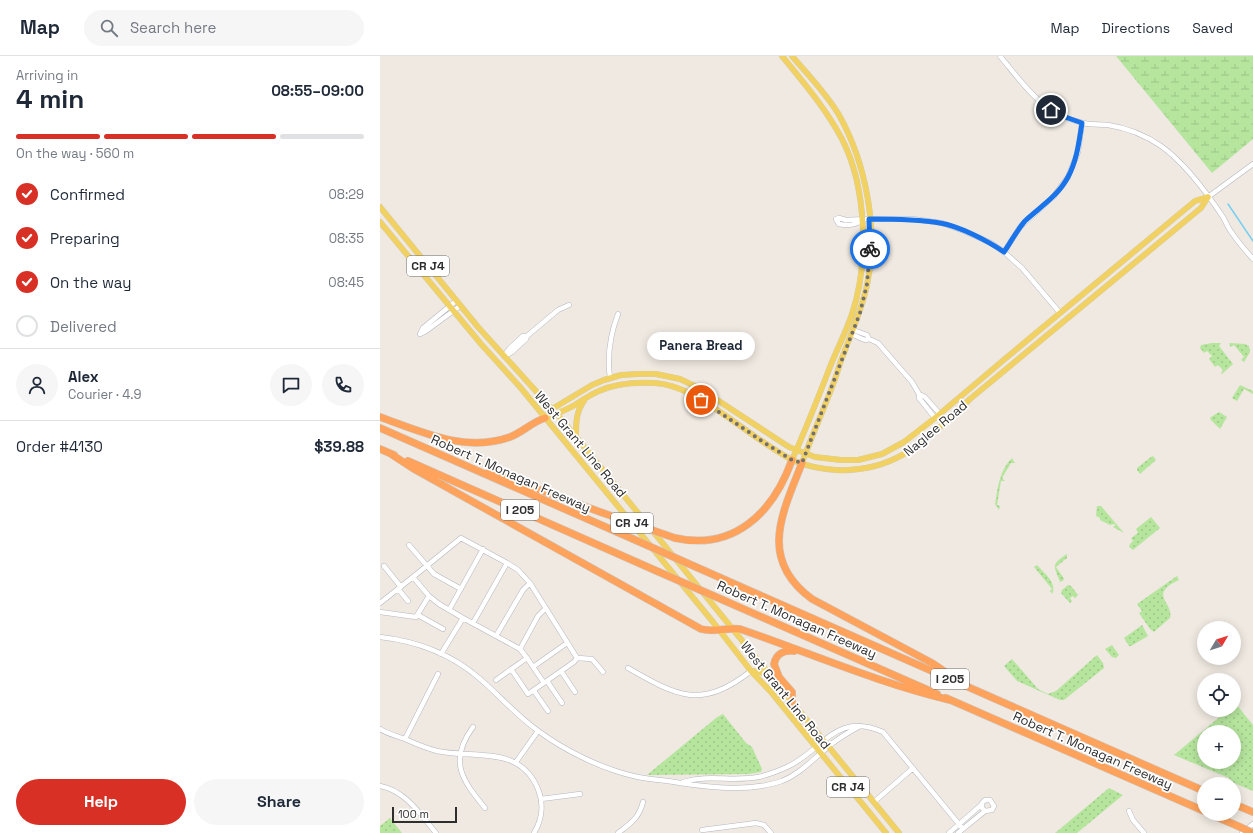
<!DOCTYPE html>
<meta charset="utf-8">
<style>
body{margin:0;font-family:"Space Grotesk",sans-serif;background:#f6f6f7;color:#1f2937;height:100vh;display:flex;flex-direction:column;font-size:15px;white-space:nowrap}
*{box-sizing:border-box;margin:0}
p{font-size:13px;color:#747a83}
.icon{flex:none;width:22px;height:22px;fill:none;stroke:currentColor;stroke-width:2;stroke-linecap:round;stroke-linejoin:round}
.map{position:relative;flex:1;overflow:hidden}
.panel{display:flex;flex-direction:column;background:#fff;width:380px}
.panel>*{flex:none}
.needle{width:26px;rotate:51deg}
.tools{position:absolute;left:817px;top:565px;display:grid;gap:8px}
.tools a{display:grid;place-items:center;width:44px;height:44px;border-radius:50%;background:#fff;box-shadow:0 2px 10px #0003;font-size:20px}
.scale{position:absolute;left:12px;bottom:10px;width:65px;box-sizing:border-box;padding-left:4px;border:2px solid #2e2e2e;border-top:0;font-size:11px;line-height:14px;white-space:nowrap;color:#2e2e2e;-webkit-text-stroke:3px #fff;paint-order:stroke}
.pin{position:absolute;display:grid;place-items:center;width:34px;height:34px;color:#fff;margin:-17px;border:2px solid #fff;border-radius:50%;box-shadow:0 1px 4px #0007}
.courier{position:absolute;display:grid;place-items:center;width:40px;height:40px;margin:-20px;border:3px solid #1a73e8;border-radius:50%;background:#fff;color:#222;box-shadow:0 1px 5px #0007}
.bubble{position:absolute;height:28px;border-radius:14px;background:#fff;box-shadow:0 2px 10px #0003;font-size:13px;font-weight:700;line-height:28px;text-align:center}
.head em{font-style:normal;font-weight:700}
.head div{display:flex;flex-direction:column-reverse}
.head{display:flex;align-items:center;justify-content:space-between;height:68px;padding:0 16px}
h1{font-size:26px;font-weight:700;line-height:30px}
.bar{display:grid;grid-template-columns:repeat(4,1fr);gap:6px 4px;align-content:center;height:48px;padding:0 16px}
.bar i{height:5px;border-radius:3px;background:#e0e1e3}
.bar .on{background:#d93025}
.bar p{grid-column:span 4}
.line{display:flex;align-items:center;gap:10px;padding:0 16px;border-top:1px solid #e0e1e3}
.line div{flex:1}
.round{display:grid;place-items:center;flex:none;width:42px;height:42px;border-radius:21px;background:#f6f6f7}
ol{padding:0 16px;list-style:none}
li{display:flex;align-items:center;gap:12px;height:44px}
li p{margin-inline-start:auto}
li .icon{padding:4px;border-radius:50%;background:#d93025;color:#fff;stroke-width:4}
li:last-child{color:#747a83}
li i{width:22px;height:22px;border:2px solid #e0e1e3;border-radius:50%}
.cta{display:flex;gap:8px;margin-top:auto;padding:8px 16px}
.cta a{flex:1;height:46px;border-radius:24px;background:#d93025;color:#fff;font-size:16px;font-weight:700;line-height:46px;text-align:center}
.cta a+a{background:#f6f6f7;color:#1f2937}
header{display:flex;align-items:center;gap:24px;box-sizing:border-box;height:56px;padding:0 20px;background:#fff;border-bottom:1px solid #e0e1e3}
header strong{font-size:19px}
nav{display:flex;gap:22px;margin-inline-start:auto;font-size:14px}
.search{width:280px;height:36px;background:#f6f6f7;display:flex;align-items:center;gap:10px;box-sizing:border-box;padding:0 14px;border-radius:22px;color:#747a83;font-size:15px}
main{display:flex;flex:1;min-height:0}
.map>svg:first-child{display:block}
</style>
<header>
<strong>Map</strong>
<div class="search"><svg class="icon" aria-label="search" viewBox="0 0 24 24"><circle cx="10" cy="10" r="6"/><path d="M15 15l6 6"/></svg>Search here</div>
<nav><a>Map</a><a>Directions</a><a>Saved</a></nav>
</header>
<main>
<section class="panel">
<div class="head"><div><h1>4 min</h1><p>Arriving in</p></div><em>08:55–09:00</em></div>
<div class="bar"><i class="on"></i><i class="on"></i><i class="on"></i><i></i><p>On the way · 560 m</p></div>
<ol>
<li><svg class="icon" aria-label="check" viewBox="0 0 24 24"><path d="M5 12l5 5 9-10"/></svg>Confirmed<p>08:29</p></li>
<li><svg class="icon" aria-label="check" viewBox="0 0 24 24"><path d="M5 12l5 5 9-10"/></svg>Preparing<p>08:35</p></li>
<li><svg class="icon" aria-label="check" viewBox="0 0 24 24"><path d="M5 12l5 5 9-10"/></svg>On the way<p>08:45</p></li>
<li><i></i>Delivered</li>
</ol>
<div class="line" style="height:72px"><a class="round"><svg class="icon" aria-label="person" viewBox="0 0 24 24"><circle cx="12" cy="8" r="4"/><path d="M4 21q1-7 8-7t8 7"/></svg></a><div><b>Alex</b><p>Courier · 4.9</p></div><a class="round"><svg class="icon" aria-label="chat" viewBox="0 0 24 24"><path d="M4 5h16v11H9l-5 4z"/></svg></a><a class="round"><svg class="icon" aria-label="phone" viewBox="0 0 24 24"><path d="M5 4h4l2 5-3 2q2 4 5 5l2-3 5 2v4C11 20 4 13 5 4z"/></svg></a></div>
<div class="line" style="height:52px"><div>Order #4130</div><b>$39.88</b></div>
<div class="cta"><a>Help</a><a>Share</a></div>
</section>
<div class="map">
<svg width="873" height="777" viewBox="0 0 873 777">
<defs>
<pattern id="grass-dots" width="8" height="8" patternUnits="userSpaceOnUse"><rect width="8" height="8" fill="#b6e59e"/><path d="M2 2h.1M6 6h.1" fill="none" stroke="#9dc588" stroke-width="1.8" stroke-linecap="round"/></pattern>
<pattern id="wetland-marsh" width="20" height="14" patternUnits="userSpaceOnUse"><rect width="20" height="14" fill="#b6e59e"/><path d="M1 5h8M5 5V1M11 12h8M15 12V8" fill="none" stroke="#9dc588"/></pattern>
</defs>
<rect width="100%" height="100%" fill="#efe9e1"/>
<path fill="url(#grass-dots)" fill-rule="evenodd" d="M832,287H841L839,290L853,308L842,318L841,317L843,314L838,309L835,311L829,303L832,300L827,295L824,297L820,292L821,289Z
M850,287L865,288L869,290L870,296L864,306L861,304L864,301L854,289L851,291L849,288Z
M860,329L873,335V338L864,333L857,345L852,342Z
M839,356L847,361L840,373L830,363L831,361Z
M773,400L776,404L760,418L757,414V412L771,401Z
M632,402L635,407H631L622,422L625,425H621L617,449L620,450L619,454L615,448C618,432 619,415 632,402Z
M717,450H721L744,477L733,471L735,470V468L730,469L720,464V462L716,460Z
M771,461L780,472L753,494L749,491L750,488L753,485L751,482L758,477L756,473Z
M687,498V502L676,511L683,521L684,524L680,526C674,510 670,509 687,498Z
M657,509C663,516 678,527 672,538L670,535L672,533L654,511Z
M797,520L799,524C767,539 794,546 790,562L774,576L770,573L759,557L762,555L757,548Z
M688,529L691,530L698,539L695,542L693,540L690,542L692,545L690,547L681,537L682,534Z
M762,569L768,580L751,590H749L744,582Z
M732,589L739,599L736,602L732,601L725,593Z
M717,599L723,607L724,612L684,644H680L637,625L624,610L632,603L658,633L668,638L676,635Z
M856,648L873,669V735L854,727L849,722L794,699L848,654H854V649ZM824,676H854V706H824Z
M343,658L366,687L372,691L382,713L381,716L369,718L267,719L336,662Z
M729,732L743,739L697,777H675Z
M10,762L22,777H0V770Z"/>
<path fill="url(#wetland-marsh)" d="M736,0H873V83L832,117Z"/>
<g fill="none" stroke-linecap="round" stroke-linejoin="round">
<path stroke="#75cff0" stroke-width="1.5" d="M848,148L873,185"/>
<g stroke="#b4b7c1" stroke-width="5.5">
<path id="minor" d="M620,0C645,30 662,58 703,67C711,69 720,68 728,69C747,72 765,79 781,90C805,107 827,137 843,161C846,166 848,172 852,177C858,186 866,195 873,203
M828,141L873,108
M483,164C475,169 469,170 459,168L456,163L459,162L466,164L489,163H533L562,167L584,175L611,187L624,196L642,212L680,257
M624,196L640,171L674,140L688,121L698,96L702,67
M473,274L487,279L489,283L498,287L532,326L539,338V342L555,362
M40,278L43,272L76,245
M40,278L46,275L80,250
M471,278L485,284L489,283
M124,300L129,293L143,280H147L178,254L189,249
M125,300L132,296L146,283L147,280
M230,322C227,300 230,279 238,258
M539,338L545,341L560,358
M29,489L54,518L81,533
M4,510L21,531
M18,533L28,545
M0,547L33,521
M69,554L103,493
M0,556L36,561L49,540
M38,559L63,573
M83,562L59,548L49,540L33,521L81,482L127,507L138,514L150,527L197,602
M93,567L127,507
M116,580L143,534L150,527
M0,581C36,585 71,598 99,622C119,639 136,659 157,674C185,695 224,714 258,721C272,724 286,724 300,727C333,732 370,736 402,725C420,718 433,703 448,691C458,682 469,676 480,670
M140,593L158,560L166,552
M61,598L83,562L140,593L147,602
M197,602L212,603L223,616
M153,611L187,587
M248,612C297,640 321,654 371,615
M131,613L148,638L194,606L197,602
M181,615L195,636
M116,624L147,602L164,627
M167,625L182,647
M154,635L168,655
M93,671C68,705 82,724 105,752
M0,673C8,678 17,680 25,683C36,688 46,692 57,695C95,703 140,689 158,733C164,748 162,764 154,777
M25,683L58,618
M136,706L158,675
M303,726C328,718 353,726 378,721C388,719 398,715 407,711C444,694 455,655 503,676L583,773
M0,730C26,735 40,758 56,777
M161,743L200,738
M494,746L533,712
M749,755L753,764L764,777
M322,774L376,767L384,769L391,777
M238,777C251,767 259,762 263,746
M569,777L601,749
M578,777L605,755L612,754L614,750L610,744H605L602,747V752L605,755
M862,777L873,768"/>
</g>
<g stroke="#c9c9c9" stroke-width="6">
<path id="major" d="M402,0C424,27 446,53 462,83C487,132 489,207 472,258C466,276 457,293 450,311C438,342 426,373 412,404
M412,0C428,19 446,37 459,59C486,107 499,175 487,229C482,253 472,275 464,297C460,306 458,315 455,323C445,351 432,379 422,407
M0,151L98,271L183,365L519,777
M0,166L101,288L140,331L333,566L371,615L391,636L506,777
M165,362C176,358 186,354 195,349C203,344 211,338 219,335C236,327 257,326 275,327C303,329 327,347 349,362C369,376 390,392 412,404C426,410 441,413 456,414C518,417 549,381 590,343L821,152L828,141
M165,362L172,353L212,329L224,324L241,319L258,318H276L300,323L319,332L409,391L435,401L461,404H478L502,398L524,386L555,362L626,302L815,145L828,141
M196,380C196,366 196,356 204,345
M371,615L380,616L391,620"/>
</g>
<g stroke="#c9c9c9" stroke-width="8">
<path id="highway" d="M0,361C42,376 85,397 130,381C143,376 152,366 165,362
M0,372L253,483
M0,393L14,399
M11,398L34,413L321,573C334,577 347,571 360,573C430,597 498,627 570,644
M28,405L279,516
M422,407C402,458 378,503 432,543L552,607L574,622
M108,417L122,420L223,457
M295,482C354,495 393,457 412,404
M316,511L824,735
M343,544L557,638
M566,642L824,755
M412,647V636L399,621L394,608C396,597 405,594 414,595
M854,748L873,756
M830,758L860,771"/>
</g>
<use href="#minor" stroke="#fff" stroke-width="4.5"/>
<use href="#major" stroke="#f2d163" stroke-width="5.5"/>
<use href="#highway" stroke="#ffa35c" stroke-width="7"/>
<g stroke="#c9c9c9" stroke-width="8" stroke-linecap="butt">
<path id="highway-bridge" d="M223,457L295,482
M253,483L316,511
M279,516L343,544
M860,771L873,777"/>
</g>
<use href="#highway-bridge" stroke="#ffa35c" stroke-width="7"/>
</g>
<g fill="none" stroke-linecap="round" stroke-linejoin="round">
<path stroke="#726f6d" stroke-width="4" stroke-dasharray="0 7.2" d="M321,344L388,389L412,404L422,407L480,257L487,228L490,193"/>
<path stroke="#1a73e8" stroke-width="5" d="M490,193L489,163C513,163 537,163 560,167C579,170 608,185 624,196C631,186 637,174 645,165C660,151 678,140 688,121C697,104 699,86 702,67L685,61L671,54"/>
</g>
<g text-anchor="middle" stroke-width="3.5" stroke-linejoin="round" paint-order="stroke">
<g fill="#fff" stroke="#6d6d6d" stroke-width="1">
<rect x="27" y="200" width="42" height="20" rx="3"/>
<rect x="121" y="444" width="38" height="20" rx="3"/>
<rect x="231" y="457" width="42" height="20" rx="3"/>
<rect x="551" y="613" width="38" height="20" rx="3"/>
<rect x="447" y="721" width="42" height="20" rx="3"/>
</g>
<g font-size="12" font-weight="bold" fill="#2e2e2e">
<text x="48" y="214">CR J4</text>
<text x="140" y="458">I 205</text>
<text x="252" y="471">CR J4</text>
<text x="570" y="627">I 205</text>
<text x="468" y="735">CR J4</text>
</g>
<g font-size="13" fill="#2e2e2e" stroke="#fff">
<text transform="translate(555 372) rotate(-40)" y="5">Naglee Road</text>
<text transform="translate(201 388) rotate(50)" y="5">West Grant Line Road</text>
<text transform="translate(131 417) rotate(24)" y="5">Robert T. Monagan Freeway</text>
<text transform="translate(417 563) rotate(24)" y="5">Robert T. Monagan Freeway</text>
<text transform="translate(406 639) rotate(51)" y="5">West Grant Line Road</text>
<text transform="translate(713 694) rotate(24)" y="5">Robert T. Monagan Freeway</text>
</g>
</g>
</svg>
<div class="tools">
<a><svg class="needle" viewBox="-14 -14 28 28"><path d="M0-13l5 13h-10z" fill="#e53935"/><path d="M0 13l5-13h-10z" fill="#747a83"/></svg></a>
<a><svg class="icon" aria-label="locate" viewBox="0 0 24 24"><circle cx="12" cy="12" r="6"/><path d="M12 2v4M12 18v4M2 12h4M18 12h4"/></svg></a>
<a>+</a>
<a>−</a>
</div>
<div class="scale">100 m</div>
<div class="pin" style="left:321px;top:344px;background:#ea580c"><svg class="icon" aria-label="bag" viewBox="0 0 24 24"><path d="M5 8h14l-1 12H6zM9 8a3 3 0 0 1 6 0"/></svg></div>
<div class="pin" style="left:671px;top:54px;background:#1f2937"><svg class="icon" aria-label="home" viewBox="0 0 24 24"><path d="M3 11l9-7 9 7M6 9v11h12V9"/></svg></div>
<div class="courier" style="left:490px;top:193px"><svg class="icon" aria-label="bike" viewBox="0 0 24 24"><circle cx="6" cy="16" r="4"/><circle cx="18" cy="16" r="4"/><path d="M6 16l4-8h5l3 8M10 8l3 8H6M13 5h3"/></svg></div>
<div class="bubble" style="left:267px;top:276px;width:108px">Panera Bread</div>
</div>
</main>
